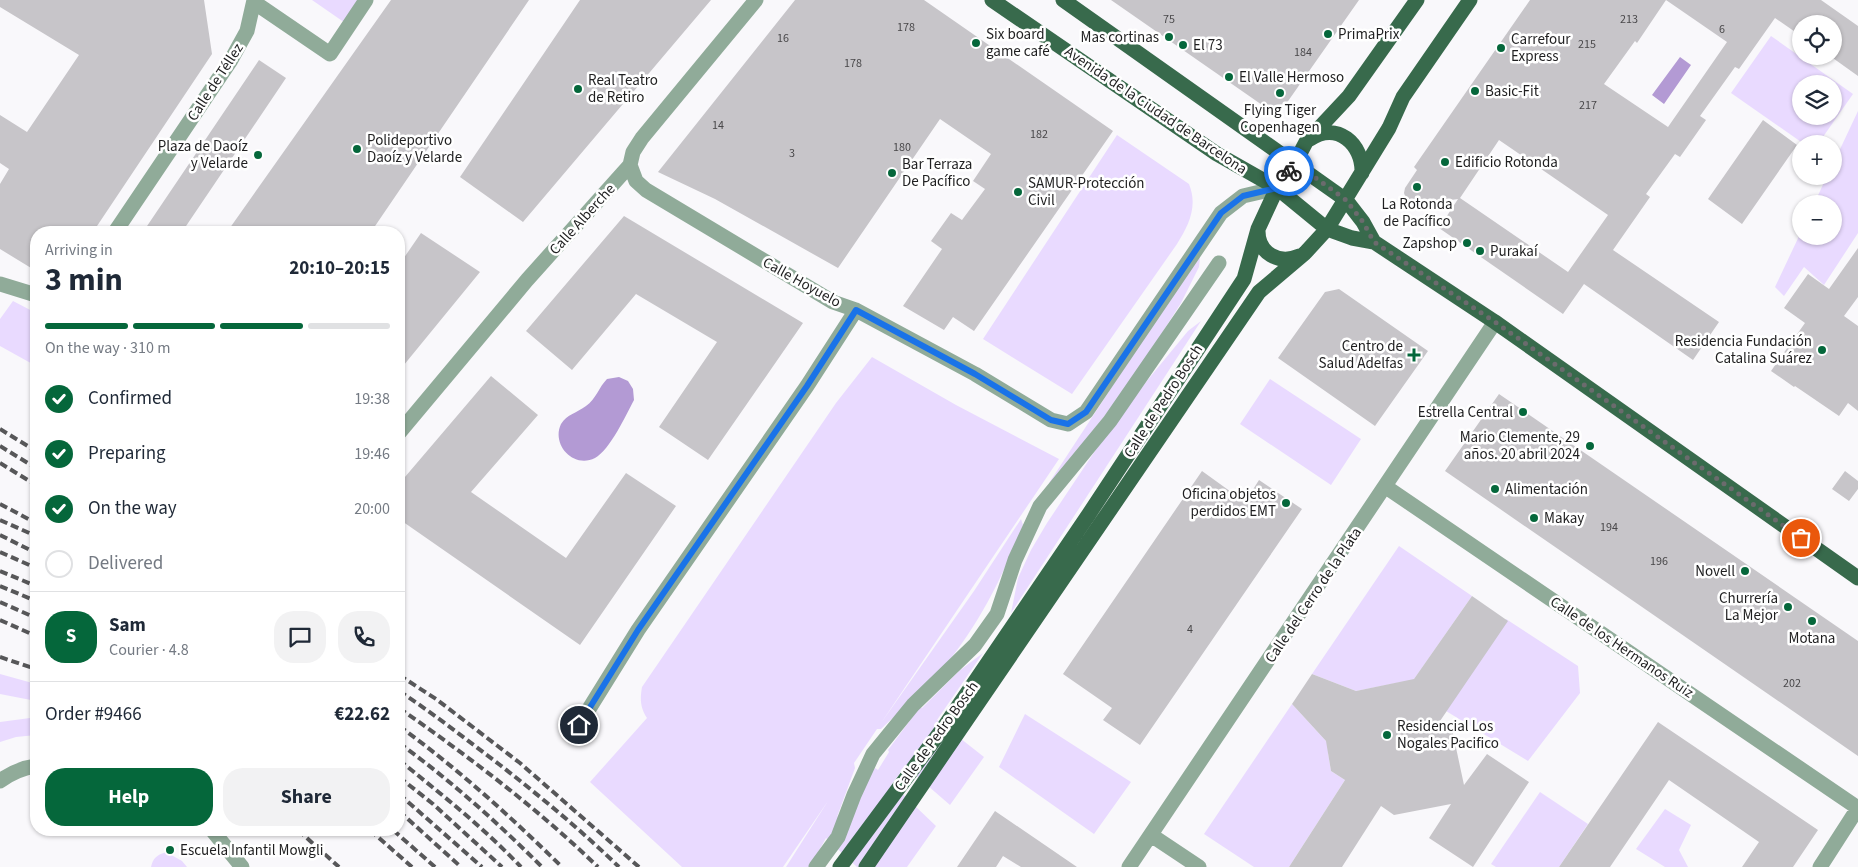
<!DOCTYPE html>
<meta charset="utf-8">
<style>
body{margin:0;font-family:"Source Sans 3",sans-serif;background:#f2f2f3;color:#1f2937;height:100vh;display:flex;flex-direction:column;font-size:19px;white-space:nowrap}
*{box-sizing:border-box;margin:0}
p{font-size:16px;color:#747a83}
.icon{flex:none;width:28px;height:28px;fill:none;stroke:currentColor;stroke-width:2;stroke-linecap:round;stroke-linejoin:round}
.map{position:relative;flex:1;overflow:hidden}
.details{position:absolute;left:30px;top:226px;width:375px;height:610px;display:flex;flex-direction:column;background:#fff;border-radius:20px;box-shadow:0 1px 4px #0004}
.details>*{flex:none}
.tools{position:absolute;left:1792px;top:15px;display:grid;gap:10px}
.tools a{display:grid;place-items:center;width:50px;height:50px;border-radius:50%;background:#fff;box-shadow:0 1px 4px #0004;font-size:25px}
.pin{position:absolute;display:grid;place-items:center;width:42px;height:42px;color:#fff;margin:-21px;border:2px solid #fff;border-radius:50%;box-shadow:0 1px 5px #0007}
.courier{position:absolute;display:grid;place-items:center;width:50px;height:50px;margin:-25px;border:4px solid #1a73e8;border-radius:50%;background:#fff;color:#222;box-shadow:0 1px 6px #0007}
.head em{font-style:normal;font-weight:700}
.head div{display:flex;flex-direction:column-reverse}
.head{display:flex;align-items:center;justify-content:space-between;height:85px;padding:0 15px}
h1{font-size:32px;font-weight:700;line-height:38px}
.bar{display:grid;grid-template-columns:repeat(4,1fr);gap:8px 5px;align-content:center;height:60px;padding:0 15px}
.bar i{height:6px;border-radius:4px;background:#e0e1e3}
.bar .selected{background:#05673b}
.bar p{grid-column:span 4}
.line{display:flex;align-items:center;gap:12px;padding:0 15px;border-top:1px solid #e0e1e3}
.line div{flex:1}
.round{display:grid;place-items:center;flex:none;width:52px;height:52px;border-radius:20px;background:#f2f2f3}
ol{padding:0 15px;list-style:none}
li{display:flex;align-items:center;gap:15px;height:55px}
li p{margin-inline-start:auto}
li .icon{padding:5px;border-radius:50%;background:#05673b;color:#fff;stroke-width:4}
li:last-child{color:#747a83}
li i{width:28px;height:28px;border:2px solid #e0e1e3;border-radius:50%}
.primary-button{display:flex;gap:10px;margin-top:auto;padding:10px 15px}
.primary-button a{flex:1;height:58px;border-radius:20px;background:#05673b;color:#fff;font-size:20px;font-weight:700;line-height:58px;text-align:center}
.primary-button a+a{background:#f2f2f3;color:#1f2937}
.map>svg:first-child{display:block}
</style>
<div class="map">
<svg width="1858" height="867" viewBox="0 0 1858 867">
<rect width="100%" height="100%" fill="#f9f8fb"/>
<path fill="#e9daff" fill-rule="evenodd" d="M312,0H370L351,27Z
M1771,36L1853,94L1818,144H1804L1731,93ZM1801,84H1834V116H1801Z
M1858,111V233L1824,285L1804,267L1784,296L1775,287L1801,232V236H1834V204H1814L1827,176H1834V162Z
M1117,135L1189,184C1198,206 1189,225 1177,244L1072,394L983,339Z
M1200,258L1199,267L1181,303L1127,388L1050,484L1049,483L1195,260Z
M13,301L36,313V366L0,346V319Z
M1201,321L1011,613L1018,578L1031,550L1047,523L1097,448L1146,382L1188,331Z
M872,357L956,405L1059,459L881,723L974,591L1021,519L1023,525C1002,579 975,633 936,676C919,695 899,712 881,729H877L854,763L855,768L837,817L875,768L878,770L889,752L888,750L920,707L922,708L959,671L983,653L937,720L984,757L950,805L905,766L892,784L936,826L907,867H857L826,838L810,867H786L828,801L783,867H682L590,782L647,718C640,707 640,699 642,687L836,403Z
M1270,379L1361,439L1331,485L1240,424Z
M1399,546L1472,596L1410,685L1402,682L1356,691L1312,674Z
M1506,619L1578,666L1580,693L1528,761L1446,711Z
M0,674L36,684V701L0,694Z
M1292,704L1326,741L1335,744L1328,753L1331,771L1345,780L1289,867H1254L1204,834Z
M1025,714L1131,782L1094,834L999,767Z
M30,718L36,720V735L16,737L0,742V722Z
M1540,792L1588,824L1559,867H1496L1491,864Z
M1665,809L1691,825L1679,850L1688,867H1665L1636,849Z
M166,852L182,861L187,867H151C153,858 157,855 166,852Z"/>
<path fill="#b39ad4" d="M1680,57L1691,65L1664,104L1652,95Z
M619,377L628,381L633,389L634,400C626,415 610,450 595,458C574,469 551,445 561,424C567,414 577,413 586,406C596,399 599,387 607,379Z"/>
<path fill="#c7c5c9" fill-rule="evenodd" d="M0,0H204L212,54L93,232H36V271L0,249V184L9,169L0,163V115L27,132L79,55L0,7Z
M391,0H529L371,232H227Z
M580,0H711L523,222L460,177Z
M795,0H924L1113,131L974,331L953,317L944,330L903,306L942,249L931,241L951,213L962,220L985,189L973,181L991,154L940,119L838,268L715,199L658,172Z
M1111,0H1359L1286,104L1265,107Z
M1530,0H1821L1858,26V76L1830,56H1834V24H1801V36L1775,18L1739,69L1735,67L1700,116L1706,120L1680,157L1675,154L1646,194L1650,197L1613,250L1719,322L1693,360L1584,284L1563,314L1439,228L1458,199L1416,205L1409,202L1406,199L1404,193L1405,188L1417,170L1414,167ZM1666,0L1727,42L1668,127L1604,84L1635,41L1637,43ZM1499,140L1608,215L1568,272L1460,198Z
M259,60L286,78L182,232H143Z
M1763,120L1797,145L1742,224L1708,199Z
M624,216L803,323L708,460L659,427L717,342L636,294L572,370L526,331Z
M421,233L480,272L399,371V265Z
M1858,248V297L1844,316L1858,326V411L1848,403L1839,416L1795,386L1794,387L1771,371L1805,323L1784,308L1808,274L1829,289Z
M1339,289L1428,351L1375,426L1278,358L1325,292Z
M491,376L538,415L471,492L566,558L626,473L676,506L580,645L399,519V484Z
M1499,394L1858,641V756L1445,471Z
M1202,471L1245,502L1259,480L1302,509L1140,745L1103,720L1112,708L1063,674Z
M1845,471L1858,481V489L1849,501L1832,489Z
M1472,596L1508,621L1440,721L1452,729L1464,785L1487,754L1529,782L1473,867L1429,838L1451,804L1394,815L1381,806L1342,867H1289L1345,780L1331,771L1326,741L1292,704L1312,674L1356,691L1414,679Z
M1658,722L1818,830L1793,867H1742L1759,842L1669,780L1610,867H1559Z
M995,811L1077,867H1021L1003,856L996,867H957Z"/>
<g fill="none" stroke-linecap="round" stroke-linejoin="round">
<path stroke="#90ab99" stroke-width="15" d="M255,0L254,2L264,9L330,54L366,0
M630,165L636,181L646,190L833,302L856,310L975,374L1051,420L1068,424L1086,412L1221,213L1243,196L1277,188
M115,232L231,60L247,31L254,0
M0,284L36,295
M399,433L527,280L630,165L633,152L642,138L756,0
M1386,487L1858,808
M579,725L638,630L807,386L856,310
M0,781C12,772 22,768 36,766
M212,830L242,867
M1151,835L1199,867
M816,867L838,837L854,795L873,754L913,705L975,645L997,614L1015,560L1040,506L1110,421L1219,263
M1129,867L1495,322
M1820,867L1858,808"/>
<path stroke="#386a4c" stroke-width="15" d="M992,0L1217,154L1277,188L1327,229L1352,238L1374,242L1495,322L1858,578
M1063,0L1346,200L1363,222L1374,242
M1310,139C1337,121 1363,144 1362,173
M1258,231C1258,253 1279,265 1299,256
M840,867L944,727L1089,514L1244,279L1258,229L1277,188L1295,163L1306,142L1349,96L1417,0
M866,867L1259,292L1305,253L1327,229L1389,128L1403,97L1470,0"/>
<path stroke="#575759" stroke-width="4" stroke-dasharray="8 4" stroke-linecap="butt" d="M0,429L36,451
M0,446L36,468
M0,463L36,485
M0,504L36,523
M0,520L36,536
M0,535L36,553
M0,552L36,568
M0,571L36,586
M0,586L36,601
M0,602L36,618
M0,620L36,636
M0,657L36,669
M399,675L436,699L520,763L639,867
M399,691C434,714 467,740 500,765C541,797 582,831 619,867
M399,708C468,756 537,808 598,867
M399,726C457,768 511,817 562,867
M399,743C450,780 498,823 542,867
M399,760C441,794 484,828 521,867
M399,777L433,804L502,867
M399,794L482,867
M399,811L461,867
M298,830L339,867
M370,830L412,867
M393,830L435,867"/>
</g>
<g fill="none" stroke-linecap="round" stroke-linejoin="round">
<path stroke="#6b6b6d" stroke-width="5" stroke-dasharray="0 9" d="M1289,171L1295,163L1346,200L1363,222L1374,242L1495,322L1801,538"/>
<path stroke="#1a73e8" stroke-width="6" d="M579,725L638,630L807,386L856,310L975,374L1051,420L1068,424L1086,412L1221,213L1243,196L1277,188L1289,171"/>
</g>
<g fill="#05673b" stroke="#fff" stroke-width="2">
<circle cx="1328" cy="34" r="5"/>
<circle cx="1169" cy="37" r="5"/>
<circle cx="976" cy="43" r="5"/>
<circle cx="1183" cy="45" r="5"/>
<circle cx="1501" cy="48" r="5"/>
<circle cx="1229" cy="77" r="5"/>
<circle cx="578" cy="89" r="5"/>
<circle cx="1475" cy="91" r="5"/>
<circle cx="1280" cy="93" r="5"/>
<circle cx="357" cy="149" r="5"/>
<circle cx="258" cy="155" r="5"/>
<circle cx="1445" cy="162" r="5"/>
<circle cx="892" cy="173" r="5"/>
<circle cx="1417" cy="187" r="5"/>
<circle cx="1018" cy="192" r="5"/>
<circle cx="1467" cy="243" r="5"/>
<circle cx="1480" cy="251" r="5"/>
<circle cx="1822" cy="350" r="5"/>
<path d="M1411.5 347.5h5v5h5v5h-5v5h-5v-5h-5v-5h5z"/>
<circle cx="1523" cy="412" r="5"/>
<circle cx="1590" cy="446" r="5"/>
<circle cx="1495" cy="489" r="5"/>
<circle cx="1286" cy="503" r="5"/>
<circle cx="1534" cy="518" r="5"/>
<circle cx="1745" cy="571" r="5"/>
<circle cx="1788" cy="607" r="5"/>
<circle cx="1812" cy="621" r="5"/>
<circle cx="1387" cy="735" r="5"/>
<circle cx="170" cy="850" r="5"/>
</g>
<g text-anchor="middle" stroke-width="5" stroke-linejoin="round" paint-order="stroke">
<g font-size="12" fill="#49484a">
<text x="1169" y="23">75</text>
<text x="1629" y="23">213</text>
<text x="906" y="31">178</text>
<text x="1722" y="33">6</text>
<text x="783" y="42">16</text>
<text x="1587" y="48">215</text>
<text x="1303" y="56">184</text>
<text x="853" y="67">178</text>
<text x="1588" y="109">217</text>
<text x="718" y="129">14</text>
<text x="1039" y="138">182</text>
<text x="902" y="151">180</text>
<text x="792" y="157">3</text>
<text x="1609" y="531">194</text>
<text x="1659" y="565">196</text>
<text x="1190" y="633">4</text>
<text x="1792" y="687">202</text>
</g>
<g font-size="15" fill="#1f1f20" stroke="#fff" text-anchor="start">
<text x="986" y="39">Six board<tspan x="986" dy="17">game café</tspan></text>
<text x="1338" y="39">PrimaPrix</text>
<text x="1159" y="42" text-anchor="end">Mas cortinas</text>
<text x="1511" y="44">Carrefour<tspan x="1511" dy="17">Express</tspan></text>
<text x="1193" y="50">El 73</text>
<text x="1239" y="82">El Valle Hermoso</text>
<text x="588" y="85">Real Teatro<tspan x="588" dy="17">de Retiro</tspan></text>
<text x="1485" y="96">Basic-Fit</text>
<text x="1280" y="115" text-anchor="middle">Flying Tiger<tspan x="1280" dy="17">Copenhagen</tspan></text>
<text x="367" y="145">Polideportivo<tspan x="367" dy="17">Daoíz y Velarde</tspan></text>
<text x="248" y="151" text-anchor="end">Plaza de Daoíz<tspan x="248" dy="17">y Velarde</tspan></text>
<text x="1455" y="167">Edificio Rotonda</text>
<text x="902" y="169">Bar Terraza<tspan x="902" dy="17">De Pacífico</tspan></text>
<text x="1028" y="188">SAMUR-Protección<tspan x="1028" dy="17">Civil</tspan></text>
<text x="1417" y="209" text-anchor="middle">La Rotonda<tspan x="1417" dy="17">de Pacífico</tspan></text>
<text x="1457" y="248" text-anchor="end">Zapshop</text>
<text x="1490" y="256">Purakaí</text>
<text x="1812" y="346" text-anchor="end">Residencia Fundación<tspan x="1812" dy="17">Catalina Suárez</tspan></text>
<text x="1403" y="351" text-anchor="end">Centro de<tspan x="1403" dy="17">Salud Adelfas</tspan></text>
<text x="1513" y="417" text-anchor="end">Estrella Central</text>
<text x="1580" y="442" text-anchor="end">Mario Clemente, 29<tspan x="1580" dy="17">años. 20 abril 2024</tspan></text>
<text x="1505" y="494">Alimentación</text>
<text x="1276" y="499" text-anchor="end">Oficina objetos<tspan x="1276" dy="17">perdidos EMT</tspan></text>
<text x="1544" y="523">Makay</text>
<text x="1735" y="576" text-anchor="end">Novell</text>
<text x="1778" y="603" text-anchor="end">Churrería<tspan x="1778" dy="17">La Mejor</tspan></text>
<text x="1812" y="643" text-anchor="middle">Motana</text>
<text x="1397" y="731">Residencial Los<tspan x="1397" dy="17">Nogales Pacifico</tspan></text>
<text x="180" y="855">Escuela Infantil Mowgli</text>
</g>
<g font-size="15" fill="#1f1f20" stroke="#fff">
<text transform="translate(215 82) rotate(-57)" y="5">Calle de Téllez</text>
<text transform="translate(1156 110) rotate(34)" y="5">Avenida de la Ciudad de Barcelona</text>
<text transform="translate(582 219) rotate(-48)" y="5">Calle Alberche</text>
<text transform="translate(802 282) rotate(29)" y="5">Calle Hoyuelo</text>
<text transform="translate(1163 401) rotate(-57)" y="5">Calle de Pedro Bosch</text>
<text transform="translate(1313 595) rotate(-56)" y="5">Calle del Cerro de la Plata</text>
<text transform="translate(1622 647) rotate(34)" y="5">Calle de los Hermanos Ruiz</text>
<text transform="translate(936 736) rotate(-54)" y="5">Calle de Pedro Bosch</text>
</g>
</g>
</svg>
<div class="tools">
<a><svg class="icon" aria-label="locate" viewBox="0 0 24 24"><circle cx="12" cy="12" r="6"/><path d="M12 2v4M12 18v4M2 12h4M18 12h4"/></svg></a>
<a><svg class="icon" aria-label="layers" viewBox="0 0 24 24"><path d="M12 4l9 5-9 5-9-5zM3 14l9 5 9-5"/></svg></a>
<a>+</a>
<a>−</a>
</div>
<div class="pin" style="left:1801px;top:538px;background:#ea580c"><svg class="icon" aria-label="bag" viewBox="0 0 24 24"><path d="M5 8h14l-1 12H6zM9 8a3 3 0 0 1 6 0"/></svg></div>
<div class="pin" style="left:579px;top:725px;background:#1f2937"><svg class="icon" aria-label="home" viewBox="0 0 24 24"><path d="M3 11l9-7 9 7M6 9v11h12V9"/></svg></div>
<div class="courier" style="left:1289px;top:171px"><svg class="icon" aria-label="bike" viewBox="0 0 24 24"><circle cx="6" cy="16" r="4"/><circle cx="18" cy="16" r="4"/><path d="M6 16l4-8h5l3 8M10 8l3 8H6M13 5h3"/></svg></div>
<section class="details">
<div class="head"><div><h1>3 min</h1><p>Arriving in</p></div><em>20:10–20:15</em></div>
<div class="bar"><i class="selected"></i><i class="selected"></i><i class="selected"></i><i></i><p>On the way · 310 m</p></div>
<ol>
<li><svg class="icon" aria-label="check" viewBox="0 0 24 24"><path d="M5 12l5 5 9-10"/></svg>Confirmed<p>19:38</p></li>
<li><svg class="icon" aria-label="check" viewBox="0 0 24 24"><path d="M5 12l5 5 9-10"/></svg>Preparing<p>19:46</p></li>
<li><svg class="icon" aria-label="check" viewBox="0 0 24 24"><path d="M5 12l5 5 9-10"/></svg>On the way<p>20:00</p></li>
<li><i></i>Delivered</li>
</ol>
<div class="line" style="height:90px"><b class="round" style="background:#05673b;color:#fff">S</b><div><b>Sam</b><p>Courier · 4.8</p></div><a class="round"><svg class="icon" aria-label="chat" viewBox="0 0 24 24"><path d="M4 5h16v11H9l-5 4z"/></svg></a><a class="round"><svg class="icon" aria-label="phone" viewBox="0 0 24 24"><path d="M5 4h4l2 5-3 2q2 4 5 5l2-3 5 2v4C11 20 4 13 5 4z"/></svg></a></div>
<div class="line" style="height:65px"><div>Order #9466</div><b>€22.62</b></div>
<div class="primary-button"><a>Help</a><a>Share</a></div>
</section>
</div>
